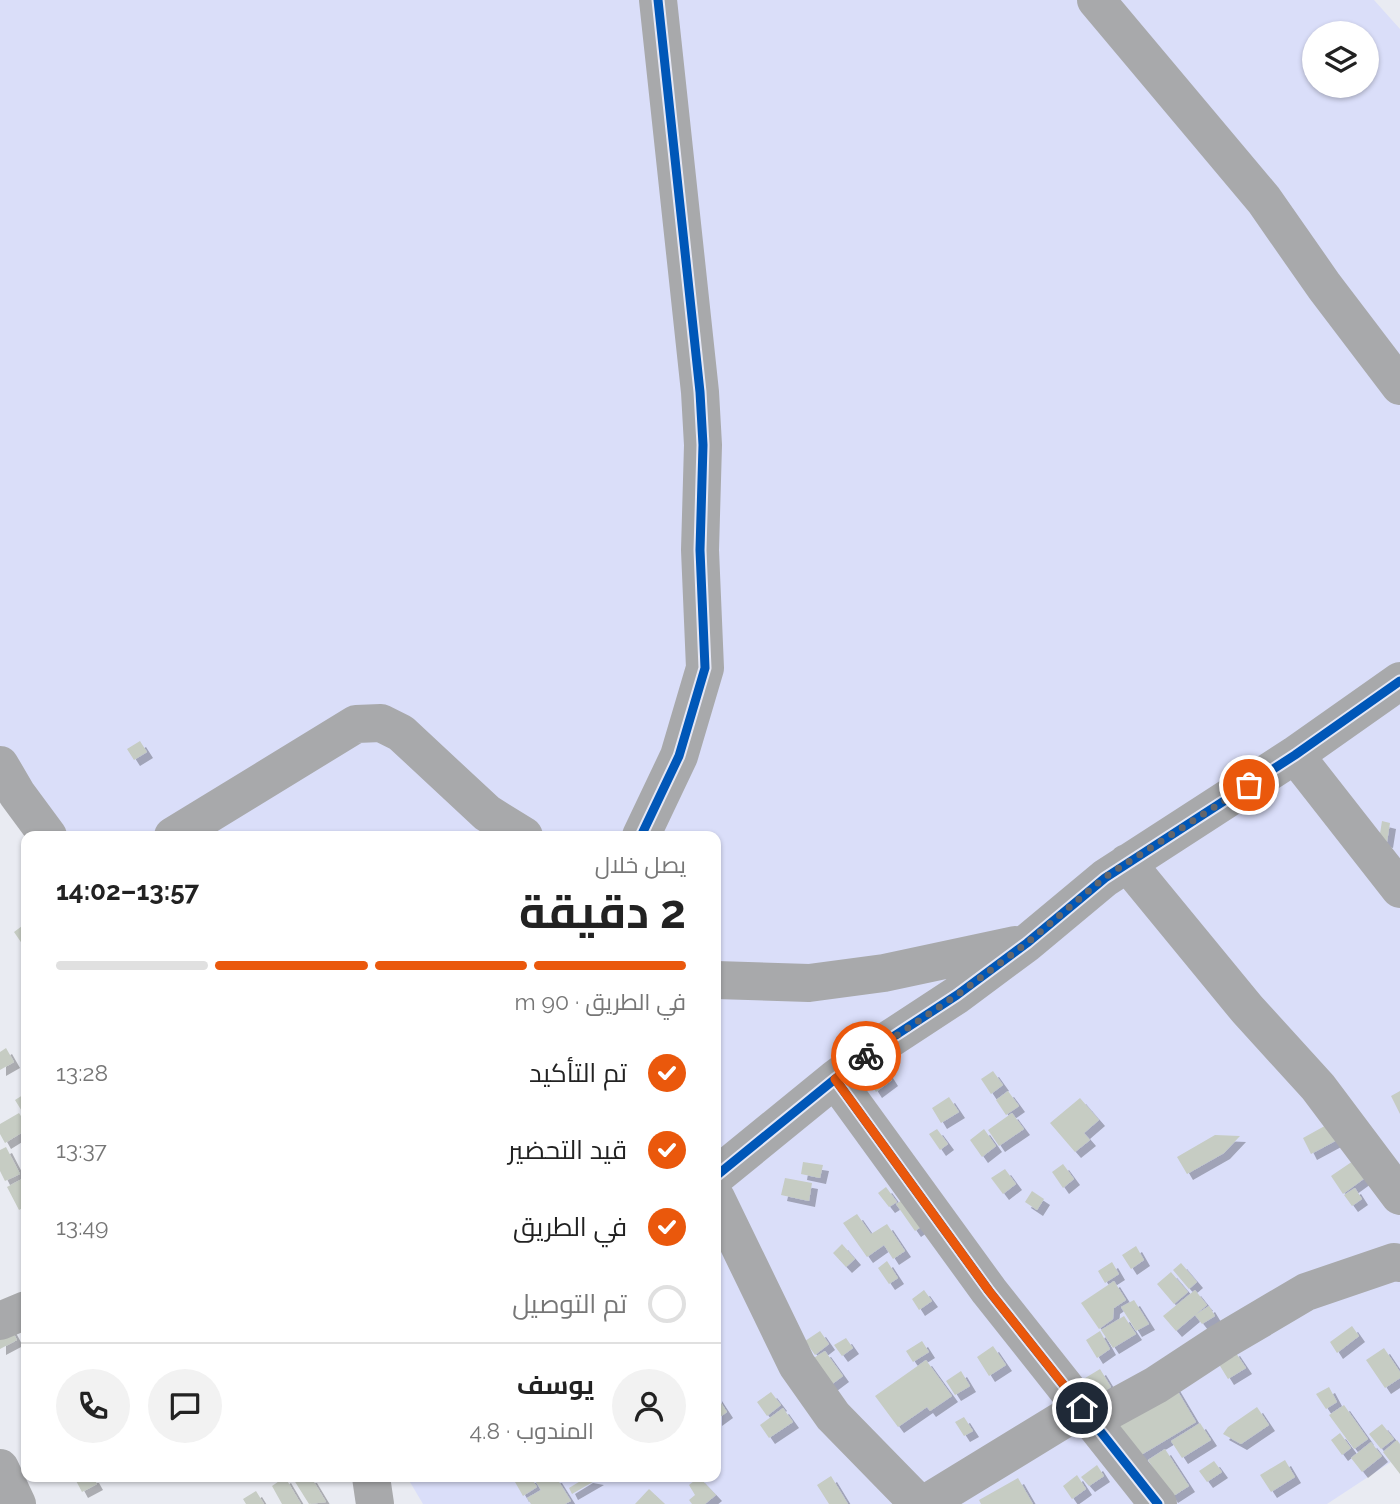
<!DOCTYPE html>
<html lang="ar">
<meta charset="utf-8">
<style>
body{margin:0;font-family:Raleway,Cairo,sans-serif;background:#f2f2f2;color:#222;direction:rtl;height:100vh;display:flex;flex-direction:column;font-size:26px;white-space:nowrap}
*{box-sizing:border-box;margin:0}
p{font-size:23px;color:#767676}
.icon{flex:none;width:38px;height:38px;fill:none;stroke:currentColor;stroke-width:2;stroke-linecap:round;stroke-linejoin:round}
.map{position:relative;flex:1;overflow:hidden;direction:ltr}
.sheet{position:absolute;left:21px;top:831px;width:700px;height:651px;display:flex;flex-direction:column;background:#fff;border-radius:14px;box-shadow:0 2px 5px #0004;direction:rtl}
.sheet>*{flex:none}
.controls{position:absolute;left:1302px;top:21px;display:grid;gap:14px}
.controls a{display:grid;place-items:center;width:77px;height:77px;border-radius:50%;background:#fff;box-shadow:0 2px 5px #0004;font-size:35px}
.pin{position:absolute;display:grid;place-items:center;width:60px;height:60px;color:#fff;margin:-30px;border:4px solid #fff;border-radius:50%;box-shadow:0 2px 7px #0007}
.courier{position:absolute;display:grid;place-items:center;width:70px;height:70px;margin:-35px;border:5px solid #ea580c;border-radius:50%;background:#fff;color:#222;box-shadow:0 2px 9px #0007}
.headline em{font-style:normal;font-weight:700}
.headline div{display:flex;flex-direction:column-reverse}
.headline{display:flex;align-items:center;justify-content:space-between;height:119px;padding:0 35px}
h1{font-size:46px;font-weight:700;line-height:52px}
.bar{display:grid;grid-template-columns:repeat(4,1fr);gap:10px 7px;align-content:center;height:84px;padding:0 35px}
.bar i{height:9px;border-radius:5px;background:#e0e0e0}
.bar .active{background:#ea580c}
.bar p{grid-column:span 4}
.line{display:flex;align-items:center;gap:18px;padding:0 35px;border-top:2px solid #e0e0e0}
.line div{flex:1}
.round{display:grid;place-items:center;flex:none;width:74px;height:74px;border-radius:37px;background:#f2f2f2}
ol{padding:0 35px;list-style:none}
li{display:flex;align-items:center;gap:21px;height:77px}
li p{margin-inline-start:auto}
li .icon{padding:7px;border-radius:50%;background:#ea580c;color:#fff;stroke-width:4}
li:last-child{color:#767676}
li i{width:38px;height:38px;border:4px solid #e0e0e0;border-radius:50%}
.map>svg:first-child{display:block}
</style>
<div class="map">
<svg width="1400" height="1504" viewBox="0 0 1400 1504">
<defs>
<filter id="shadow"><feDropShadow dx="6" dy="6" stdDeviation="0" flood-color="#0004"/></filter>
</defs>
<rect width="100%" height="100%" fill="#e9ebf2"/>
<path fill="#dadef9" fill-rule="evenodd" d="M0,0H1374L1400,29V1456L1327,1504H423L407,1477H716V836H48L0,750ZM1314,33H1367V86H1314Z"/>
<path fill="#c6ccc3" filter="url(#shadow)" d="M140,741L147,752L134,760L127,749Z
M1382,821L1390,823L1387,842L1379,840Z
M26,923V947L25,948L14,932Z
M6,1048L14,1062L0,1070V1052Z
M885,1069L892,1080L876,1092L869,1081Z
M993,1071L1003,1085L991,1094L981,1079Z
M1008,1091L1019,1106L1006,1115L996,1100Z
M1400,1091V1114L1391,1096Z
M26,1093V1111L23,1113L15,1100Z
M949,1097L959,1112L941,1123L932,1108Z
M1080,1098L1099,1120L1084,1133L1090,1140L1075,1152L1050,1123Z
M19,1113L26,1124V1130L5,1143L0,1134V1124Z
M1012,1113L1024,1129L999,1146L988,1130Z
M1330,1123L1339,1139L1311,1154L1303,1138Z
M937,1129L948,1144L940,1150L929,1134Z
M984,1129L996,1146L982,1157L970,1140Z
M1215,1135L1240,1136L1224,1153L1187,1174L1177,1157Z
M6,1147L20,1174L5,1181L0,1171V1150Z
M1353,1161L1365,1178L1343,1194L1331,1176Z
M803,1162L823,1165L820,1178L801,1174Z
M1063,1164L1074,1179L1063,1188L1052,1172Z
M1005,1169L1016,1184L1003,1194L991,1178Z
M785,1178L812,1183L809,1201L781,1195Z
M22,1179L26,1188V1206L19,1210L7,1187Z
M886,1187L897,1202L889,1207L878,1193Z
M1355,1188L1362,1199L1352,1206L1344,1195Z
M1032,1191L1044,1199L1037,1210L1025,1202Z
M907,1197L928,1222L915,1231L896,1204Z
M857,1214L871,1234L887,1224L905,1251L893,1259L884,1245L867,1257L843,1223Z
M842,1244L855,1259L846,1267L833,1253Z
M1136,1246L1144,1260L1131,1269L1122,1255Z
M887,1261L898,1278L889,1284L878,1268Z
M1112,1262L1119,1274L1105,1283L1098,1271Z
M1181,1263L1197,1282L1189,1289L1173,1270Z
M1171,1272L1188,1292L1174,1304L1157,1284Z
M1114,1281L1126,1300L1114,1308L1113,1319L1099,1329L1081,1303Z
M924,1290L932,1301L919,1310L912,1299Z
M1195,1290L1207,1305L1176,1331L1163,1316Z
M1134,1300L1149,1324L1136,1331L1121,1307Z
M1209,1306L1215,1316L1202,1324L1195,1315Z
M1124,1316L1136,1334L1113,1348L1101,1330Z
M1352,1326L1359,1336L1337,1353L1330,1342Z
M10,1327L17,1340L0,1349V1332Z
M820,1331L829,1344L815,1355L805,1341Z
M1100,1331L1110,1349L1097,1358L1086,1340Z
M846,1338L853,1348L842,1356L834,1345Z
M922,1341L929,1352L913,1362L906,1351Z
M993,1346L1006,1365L989,1376L977,1357Z
M1384,1348L1400,1372V1378L1385,1388L1366,1360Z
M1234,1350L1246,1368L1228,1379L1217,1361Z
M825,1351L843,1376L831,1385L812,1359Z
M926,1360L952,1396L930,1411L927,1407L898,1427L875,1396Z
M1100,1369L1111,1387L1089,1404L1077,1383Z
M961,1371L970,1386L955,1395L946,1381Z
M1174,1385L1196,1422L1136,1458L1113,1421Z
M1329,1387L1337,1402L1326,1409L1316,1394Z
M771,1392L781,1405L767,1416L757,1402Z
M716,1395L727,1412L716,1420Z
M1344,1405L1368,1439L1354,1449L1329,1415Z
M1257,1407L1269,1425L1241,1444L1223,1434L1228,1427Z
M783,1408L793,1422L769,1438L760,1425Z
M964,1417L973,1431L964,1436L955,1422Z
M1200,1423L1211,1440L1182,1458L1171,1441Z
M1382,1424L1394,1439L1381,1449L1369,1434Z
M1340,1433L1351,1448L1342,1455L1331,1440Z
M1397,1440L1400,1444V1474L1383,1452Z
M1371,1442L1382,1456L1362,1472L1351,1458Z
M1165,1449L1189,1486L1172,1497L1148,1460Z
M1285,1460L1295,1477L1271,1492L1260,1475Z
M1214,1461L1222,1472L1207,1482L1199,1471Z
M1097,1465L1104,1476L1089,1486L1081,1477Z
M1077,1475L1086,1489L1072,1499L1063,1486Z
M831,1476L848,1504H829L817,1485Z
M74,1477H93L97,1484L82,1492Z
M285,1477L295,1494L301,1504H282L272,1486Z
M292,1477H311L326,1502L309,1504Z
M523,1477H531L537,1487L523,1496L515,1482Z
M537,1477H556L571,1501L565,1504H531L527,1498L541,1490L534,1479Z
M587,1477L598,1479L572,1494L569,1488Z
M699,1477L716,1495L705,1504H692L689,1500L695,1495L689,1485Z
M1018,1478L1033,1504H981L979,1500Z
M649,1489L665,1504H635Z
M256,1491L264,1504H246L243,1499Z"/>
<g fill="none" stroke-linecap="round" stroke-linejoin="round">
<path stroke="#a8a9ab" stroke-width="38" d="M1096,0L1264,200L1324,286L1400,386
M1295,755L1400,889
M0,765L17,794L48,836
M173,836L356,724L381,723L401,733L487,813L524,836
M641,836L679,756L705,668L700,550L703,445L700,392L658,0
M1127,863L1247,1009L1318,1087L1400,1196
M716,980L809,983L884,973L1015,945
M835,1079L989,1291L1158,1504
M716,1176L835,1079L879,1046L957,995L1027,943L1105,878L1295,755L1400,681
M716,1198L797,1365L833,1416L919,1504
M0,1321L26,1310
M1092,1420L1156,1385L1223,1341L1306,1292L1394,1262L1400,1263
M0,1468L17,1504
M371,1477L375,1504
M925,1504L1082,1408"/>
<g stroke="#e5e8f6" stroke-width="13">
<path id="cycleway" d="M641,836L679,756L705,668L700,550L703,445L700,392L658,0
M835,1079L989,1291L1158,1504
M716,1176L835,1079L879,1046L957,995L1027,943L1105,878L1295,755L1400,681"/>
</g>
<use href="#cycleway" stroke="#0057b8" stroke-width="9"/>
</g>
<g fill="none" stroke-linecap="round" stroke-linejoin="round">
<path stroke="#64666b" stroke-width="7" stroke-dasharray="0 12.6" d="M866,1056L957,995L1027,943L1105,877L1249,785"/>
<path stroke="#ea580c" stroke-width="9" d="M866,1056L835,1079L989,1291L1082,1408"/>
</g>
</svg>
<div class="controls">
<a><svg class="icon" aria-label="layers" viewBox="0 0 24 24"><path d="M12 4l9 5-9 5-9-5zM3 14l9 5 9-5"/></svg></a>
</div>
<div class="pin" style="left:1249px;top:785px;background:#ea580c"><svg class="icon" aria-label="bag" viewBox="0 0 24 24"><path d="M5 8h14l-1 12H6zM9 8a3 3 0 0 1 6 0"/></svg></div>
<div class="pin" style="left:1082px;top:1408px;background:#1f2937"><svg class="icon" aria-label="home" viewBox="0 0 24 24"><path d="M3 11l9-7 9 7M6 9v11h12V9"/></svg></div>
<div class="courier" style="left:866px;top:1056px"><svg class="icon" aria-label="bike" viewBox="0 0 24 24"><circle cx="6" cy="16" r="4"/><circle cx="18" cy="16" r="4"/><path d="M6 16l4-8h5l3 8M10 8l3 8H6M13 5h3"/></svg></div>
<section class="sheet">
<div class="headline"><div><h1>2 دقيقة</h1><p>يصل خلال</p></div><em>13:57–14:02</em></div>
<div class="bar"><i class="active"></i><i class="active"></i><i class="active"></i><i></i><p>في الطريق · 90 m</p></div>
<ol>
<li><svg class="icon" aria-label="check" viewBox="0 0 24 24"><path d="M5 12l5 5 9-10"/></svg>تم التأكيد<p>13:28</p></li>
<li><svg class="icon" aria-label="check" viewBox="0 0 24 24"><path d="M5 12l5 5 9-10"/></svg>قيد التحضير<p>13:37</p></li>
<li><svg class="icon" aria-label="check" viewBox="0 0 24 24"><path d="M5 12l5 5 9-10"/></svg>في الطريق<p>13:49</p></li>
<li><i></i>تم التوصيل</li>
</ol>
<div class="line" style="height:126px"><a class="round"><svg class="icon" aria-label="person" viewBox="0 0 24 24"><circle cx="12" cy="8" r="4"/><path d="M4 21q1-7 8-7t8 7"/></svg></a><div><b>يوسف</b><p>المندوب · 4.8</p></div><a class="round"><svg class="icon" aria-label="chat" viewBox="0 0 24 24"><path d="M4 5h16v11H9l-5 4z"/></svg></a><a class="round"><svg class="icon" aria-label="phone" viewBox="0 0 24 24"><path d="M5 4h4l2 5-3 2q2 4 5 5l2-3 5 2v4C11 20 4 13 5 4z"/></svg></a></div>
</section>
</div>
